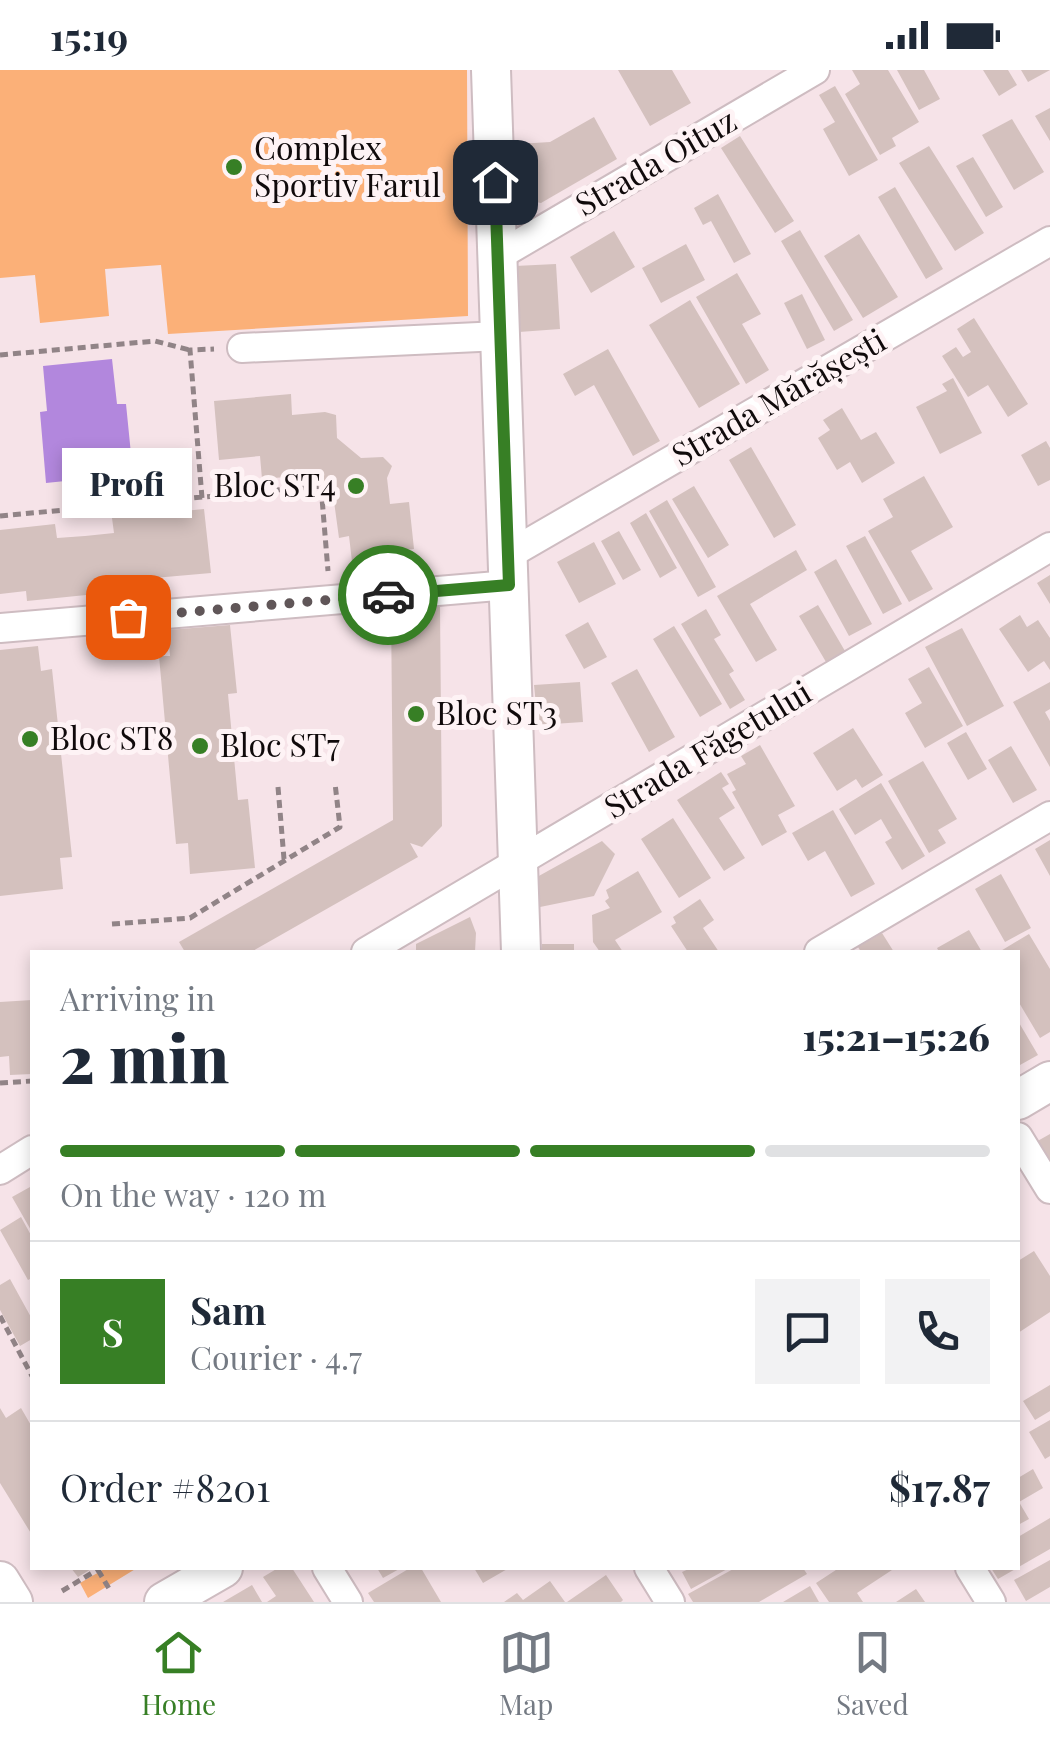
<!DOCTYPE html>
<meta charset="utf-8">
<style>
body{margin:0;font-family:"Playfair Display",serif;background:#f2f2f3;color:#1f2937;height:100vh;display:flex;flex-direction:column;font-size:38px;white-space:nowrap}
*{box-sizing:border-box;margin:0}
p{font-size:32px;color:#747a83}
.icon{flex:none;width:55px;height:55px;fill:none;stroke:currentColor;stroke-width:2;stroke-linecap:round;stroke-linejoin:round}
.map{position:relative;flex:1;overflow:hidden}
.panel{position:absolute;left:30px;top:880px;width:990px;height:620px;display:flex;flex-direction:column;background:#fff;border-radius:0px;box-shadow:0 5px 15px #0003}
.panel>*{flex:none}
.pin{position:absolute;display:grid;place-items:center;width:85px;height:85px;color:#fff;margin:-42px;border-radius:20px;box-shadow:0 5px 15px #0006}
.courier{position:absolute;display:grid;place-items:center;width:100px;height:100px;margin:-50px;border:8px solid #377f25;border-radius:50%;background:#fff;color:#222;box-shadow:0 2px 12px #0007}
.bubble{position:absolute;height:70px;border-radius:0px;background:#fff;box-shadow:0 5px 15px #0003;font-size:32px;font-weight:800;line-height:70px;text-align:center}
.headline em{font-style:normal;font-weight:800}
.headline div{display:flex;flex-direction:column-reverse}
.headline{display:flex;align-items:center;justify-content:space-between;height:170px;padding:0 30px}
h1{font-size:65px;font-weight:800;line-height:75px}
.bar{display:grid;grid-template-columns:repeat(4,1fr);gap:15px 10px;align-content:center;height:120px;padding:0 30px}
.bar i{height:12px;border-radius:8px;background:#e0e1e3}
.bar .selected{background:#377f25}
.bar p{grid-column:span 4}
.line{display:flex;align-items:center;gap:25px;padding:0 30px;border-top:2px solid #e0e1e3}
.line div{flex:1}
.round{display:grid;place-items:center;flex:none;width:105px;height:105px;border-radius:0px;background:#f2f2f3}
.status{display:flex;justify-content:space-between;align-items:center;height:70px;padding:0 50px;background:#fff;direction:ltr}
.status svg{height:28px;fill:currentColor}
.dock{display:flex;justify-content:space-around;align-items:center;height:140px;border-top:2px solid #e0e1e3;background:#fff;font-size:28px;color:#747a83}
.dock a{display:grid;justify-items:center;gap:5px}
.dock .selected{color:#377f25}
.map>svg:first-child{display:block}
</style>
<div class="status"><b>15:19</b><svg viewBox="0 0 49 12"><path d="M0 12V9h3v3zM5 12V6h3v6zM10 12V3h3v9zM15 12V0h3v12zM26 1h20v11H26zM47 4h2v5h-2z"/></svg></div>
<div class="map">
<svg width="1050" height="1532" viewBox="0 0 1050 1532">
<rect width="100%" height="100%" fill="#f6e3e8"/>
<path fill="#fbb078" d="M0,0H467L468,246L168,264L161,195L105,199L109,246L40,253L35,205L0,208Z
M106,1498H137L88,1528L80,1513Z"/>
<path fill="#b287dd" d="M112,289L117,334H126L133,404L46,413L40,342L47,341L43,296Z"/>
<path fill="#d4c1be" d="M618,0H672L691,33L650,56Z
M852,0H888L919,52L892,68L896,76L880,85L845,24L860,14Z
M897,0H924L940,29L919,40Z
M983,0H1008L1017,15L999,26Z
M1021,0H1050L1028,12Z
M835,16L878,90L849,106L823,59L835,52L819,25Z
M1050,38V71L1035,46Z
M594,47L617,89L541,133L522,129L518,74L550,72Z
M1012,49L1044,102L1014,120L982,65Z
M740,66L794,151L775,163L721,78Z
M929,76L984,163L955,181L899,93Z
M973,87L1003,137L986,147L956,96Z
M895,117L943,199L926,209L878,127Z
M718,124L751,184L734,193L711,151L703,155L694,138Z
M800,160L853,250L834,261L781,171Z
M614,161L635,197L591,223L570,187Z
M859,164L898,227L863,248L824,186Z
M686,174L705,210L661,233L642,198Z
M556,194L560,259L519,262L515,196Z
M737,203L761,244L742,254L769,300L746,314L696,227Z
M802,224L825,270L807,279L784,233Z
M690,230L740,314L699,338L649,255Z
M974,248L1028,334L1008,347L988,315L968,327L942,286L956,277L963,287L971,282L957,259Z
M608,279L660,371L633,386L594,315L575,326L563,304Z
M953,308L982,363L940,384L916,337L947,321L942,314Z
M291,324L292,345L325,342L336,345L337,368L361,388L383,387L392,396L387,408L390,434L409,432L414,479L405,480L407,493L353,500L349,466L339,468L333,424L310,405L262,409L260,386L219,390L214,331Z
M842,338L861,370L876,362L895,393L862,413L850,392L837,400L818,368L830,360L823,350Z
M1046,371L1050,378V410L1038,416L1021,385Z
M751,377L796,455L774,468L729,390Z
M924,406L953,457L911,481L933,519L909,532L868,461L893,447L883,429Z
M694,416L729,475L708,488L672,429Z
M667,430L716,517L698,527L649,441Z
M204,439L211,503L154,508L155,518L27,531L26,521L0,524V460L55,454L57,468L85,466L114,463L112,448Z
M646,443L677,498L660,508L630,453Z
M619,461L641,500L623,510L601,471Z
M865,466L902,534L883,544L846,476Z
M594,472L616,514L579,533L557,492Z
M796,480L807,500L750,534L777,580L756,592L717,526Z
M836,489L872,554L849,566L814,502Z
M1050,505V534L1037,513Z
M818,535L845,581L826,592L799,546Z
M391,537H440L442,756L422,777L410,773L418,787L251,882H185L179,872L393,750Z
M706,539L721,565L714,569L734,601L729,604L745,630L730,639L681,554Z
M1020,545L1027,557L1038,550L1050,568V600L1044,591L1028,602L999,559Z
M588,552L607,587L584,599L565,565Z
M230,555L237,623L228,624L238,730L248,729L255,798L190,804L188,773L176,774L159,586H170L168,560Z
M674,556L722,634L700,647L653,569Z
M962,558L1004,636L967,656L925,577Z
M38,576L41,601L52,599L72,787L60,788L63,819L0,826V580Z
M929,597L963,656L925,678L905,643L922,633L908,609Z
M637,599L675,667L649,682L611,613Z
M580,612L583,652L538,655L534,615Z
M1050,612V639L1045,642L1050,651V697L1013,632Z
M853,658L883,705L862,718L856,709L837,721L813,683Z
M966,662L987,699L968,710L947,673Z
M760,675L795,736L778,745L787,762L762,776L732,722L736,720L727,704L746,694L741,686Z
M1011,676L1037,720L1013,733L988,690Z
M923,691L957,749L938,760L946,773L929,783L888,711Z
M721,702L729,714L722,718L735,738L719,748L745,788L724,801L677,730Z
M881,713L925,786L902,800L885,772L892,768L881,749L855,765L839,739Z
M833,740L875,814L851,827L825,781L808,791L792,763Z
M673,748L711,808L679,828L641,769Z
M1050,770V806L1035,779Z
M602,771L615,784L594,826L540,837L537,807Z
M638,801L662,842L615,870L623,882H600L593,872L592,845L610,838L605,831L609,828L606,820Z
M1001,804L1031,858L1005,872L975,819Z
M700,829L714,850L703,858L719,882H688L671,856L676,853L673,847Z
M470,847L476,863L475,882H416V874Z
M969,860L982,882H939L937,878Z
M882,863L894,882H861L858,877Z
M1029,864L1050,899V962L1040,968L1018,931V882H999Z
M542,874H574V882H542Z
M32,930V1004L10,1005L9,986L0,987V932Z
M1018,951L1038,985L1020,995L1018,991Z
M1050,1064V1100L1034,1073Z
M30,1117L32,1122V1162L12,1127Z
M21,1147L32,1167V1208L28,1210L0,1160Z
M1034,1181L1050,1206V1242L1018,1263V1191Z
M10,1209L32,1249V1269L20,1276L0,1240V1215Z
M1050,1315V1341L1035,1350L1023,1331Z
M0,1338L6,1348L21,1338L32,1357V1465L0,1413Z
M1050,1350V1386L1045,1389L1029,1362Z
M1033,1399L1043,1418L1019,1432L1029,1449L1018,1455V1408Z
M1050,1448V1479L998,1509L991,1498H1018V1467Z
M1050,1490V1517L1026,1531L1014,1510Z
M71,1498H93L78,1507Z
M278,1498H292L314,1532H267L276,1526L263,1507Z
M377,1498H401L383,1508Z
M410,1498H421L441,1532H374L368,1523Z
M474,1498H509L483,1513Z
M691,1498H729L691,1519L682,1502Z
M735,1498H803L807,1504L759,1532H693L688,1524Z
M839,1498H895L857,1523L863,1532H829L816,1513Z
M606,1505L623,1530L621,1532H567Z
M550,1511L565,1532H504L517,1523L523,1530Z
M252,1515L262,1532H223Z
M810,1516L819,1532H783Z
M916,1519L925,1532H896Z"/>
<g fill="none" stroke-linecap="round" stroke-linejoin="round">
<g stroke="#cebcc1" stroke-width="32">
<path id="street" d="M498,186L815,0
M242,278L500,266
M508,485L1050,171
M0,558L509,515
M366,882L1050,477
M819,882L1050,746
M1018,1067L1050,1119
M0,1100L32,1080
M327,1498L348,1532
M649,1498L670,1532
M970,1498L991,1532"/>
</g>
<g stroke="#cebcc1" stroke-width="42">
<path id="secondary" d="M491,0L521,882
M1018,1030L1050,1011
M0,1511L13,1532
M164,1532L223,1498"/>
</g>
<path stroke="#918487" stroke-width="5" stroke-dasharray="8 5" stroke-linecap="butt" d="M0,285L155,271L190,280
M202,428L190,280L214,279
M0,446L321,416L328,501
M278,717L284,789
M112,854L190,848L340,757L335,713
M0,1013L32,1011
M0,1246L32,1306
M98,1500L111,1522
M62,1521L97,1500"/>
<use href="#street" stroke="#fff" stroke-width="28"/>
<use href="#secondary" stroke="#fff" stroke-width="38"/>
</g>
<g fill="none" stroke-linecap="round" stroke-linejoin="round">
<path stroke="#605658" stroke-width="10" stroke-dasharray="0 18" d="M128,547L388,525"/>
<path stroke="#377f25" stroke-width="12" d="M388,525L509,515L495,112"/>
</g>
<g fill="#377f25" stroke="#fef3f5" stroke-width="4">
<circle cx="234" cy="97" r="10"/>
<circle cx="356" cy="416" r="10"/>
<circle cx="416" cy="644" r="10"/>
<circle cx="30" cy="669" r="10"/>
<circle cx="200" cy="676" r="10"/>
</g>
<g text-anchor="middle" stroke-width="10" stroke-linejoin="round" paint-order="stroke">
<g font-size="32" fill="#100a0b" stroke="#fef3f5" text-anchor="start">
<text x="254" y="90">Complex<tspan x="254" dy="37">Sportiv Farul</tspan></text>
<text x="336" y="427" text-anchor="end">Bloc ST4</text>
<text x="436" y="655">Bloc ST3</text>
<text x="50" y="680">Bloc ST8</text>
<text x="220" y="687">Bloc ST7</text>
</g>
<g font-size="32" fill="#100a0b" stroke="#fef3f5">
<text transform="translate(656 93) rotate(-30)" y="11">Strada Oituz</text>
<text transform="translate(779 328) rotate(-30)" y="11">Strada Mărășești</text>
<text transform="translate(708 680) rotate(-31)" y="11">Strada Făgetului</text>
</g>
</g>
</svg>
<div class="pin" style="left:128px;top:547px;background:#ea580c"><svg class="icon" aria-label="bag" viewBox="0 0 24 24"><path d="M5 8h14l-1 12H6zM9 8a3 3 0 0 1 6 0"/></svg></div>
<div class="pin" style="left:495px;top:112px;background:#1f2937"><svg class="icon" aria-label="home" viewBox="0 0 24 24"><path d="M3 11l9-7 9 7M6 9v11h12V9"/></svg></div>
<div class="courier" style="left:388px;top:525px"><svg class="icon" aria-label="car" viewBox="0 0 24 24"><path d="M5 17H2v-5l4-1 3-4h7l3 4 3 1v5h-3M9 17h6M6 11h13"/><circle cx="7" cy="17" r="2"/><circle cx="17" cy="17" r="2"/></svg></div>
<div class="bubble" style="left:62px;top:378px;width:130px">Profi</div>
<section class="panel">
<div class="headline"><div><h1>2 min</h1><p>Arriving in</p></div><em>15:21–15:26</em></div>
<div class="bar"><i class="selected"></i><i class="selected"></i><i class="selected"></i><i></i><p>On the way · 120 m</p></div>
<div class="line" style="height:180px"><b class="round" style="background:#377f25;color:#fff">S</b><div><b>Sam</b><p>Courier · 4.7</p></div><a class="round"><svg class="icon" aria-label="chat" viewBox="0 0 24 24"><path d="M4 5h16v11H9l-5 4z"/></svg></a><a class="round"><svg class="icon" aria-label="phone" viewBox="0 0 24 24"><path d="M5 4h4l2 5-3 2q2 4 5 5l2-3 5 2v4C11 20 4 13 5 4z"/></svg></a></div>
<div class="line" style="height:130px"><div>Order #8201</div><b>$17.87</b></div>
</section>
</div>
<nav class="dock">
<a class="selected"><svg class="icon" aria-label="home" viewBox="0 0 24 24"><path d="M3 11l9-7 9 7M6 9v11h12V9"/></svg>Home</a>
<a><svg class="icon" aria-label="map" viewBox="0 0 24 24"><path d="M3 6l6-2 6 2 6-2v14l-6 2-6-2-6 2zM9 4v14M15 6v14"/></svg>Map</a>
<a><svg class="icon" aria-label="saved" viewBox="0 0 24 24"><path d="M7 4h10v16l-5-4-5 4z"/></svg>Saved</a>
</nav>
